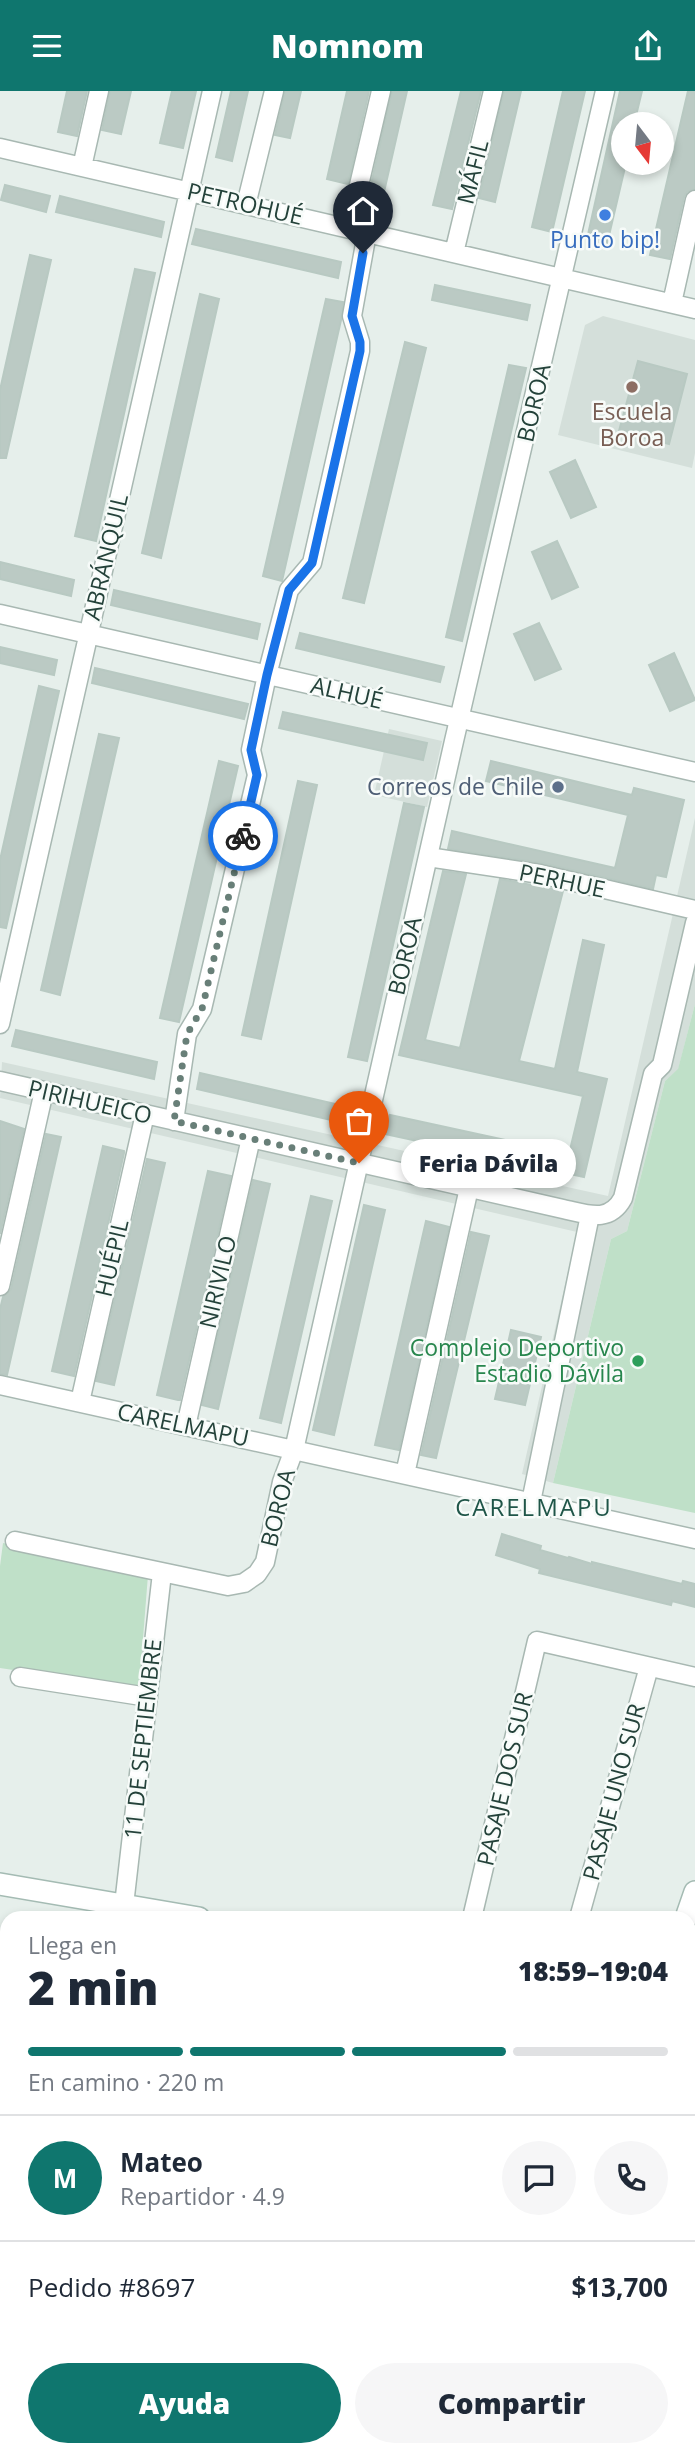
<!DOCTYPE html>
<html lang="es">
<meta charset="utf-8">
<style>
body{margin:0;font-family:"Open Sans",sans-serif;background:#f6f6f7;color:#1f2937;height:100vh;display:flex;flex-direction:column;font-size:26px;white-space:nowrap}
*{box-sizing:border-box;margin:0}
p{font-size:23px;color:#747a83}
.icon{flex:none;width:38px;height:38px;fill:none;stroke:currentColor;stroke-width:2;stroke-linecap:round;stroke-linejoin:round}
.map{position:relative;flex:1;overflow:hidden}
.drawer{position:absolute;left:0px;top:1820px;width:696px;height:546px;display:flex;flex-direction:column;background:#fff;border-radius:21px 21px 0 0;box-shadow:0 4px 10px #0003}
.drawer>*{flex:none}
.needle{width:46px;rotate:164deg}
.fabs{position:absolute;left:611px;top:21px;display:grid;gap:14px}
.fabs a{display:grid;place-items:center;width:63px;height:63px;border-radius:50%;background:#fff;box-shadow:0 4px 10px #0003;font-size:35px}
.pin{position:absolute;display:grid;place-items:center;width:60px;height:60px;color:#fff;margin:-72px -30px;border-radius:50% 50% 50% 0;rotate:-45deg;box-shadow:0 0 7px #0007}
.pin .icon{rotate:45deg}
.courier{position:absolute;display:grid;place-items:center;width:70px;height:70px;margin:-35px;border:5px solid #1a73e8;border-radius:50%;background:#fff;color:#222;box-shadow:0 2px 9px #0007}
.bubble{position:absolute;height:49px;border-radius:24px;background:#fff;box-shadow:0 4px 10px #0003;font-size:23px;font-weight:800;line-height:49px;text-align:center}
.overview em{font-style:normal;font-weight:800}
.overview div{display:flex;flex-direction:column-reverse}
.overview{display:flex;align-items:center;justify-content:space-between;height:119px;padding:0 28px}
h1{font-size:46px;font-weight:800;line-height:52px}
.bar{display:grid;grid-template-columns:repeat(4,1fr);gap:10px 7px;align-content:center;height:84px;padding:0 28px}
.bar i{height:9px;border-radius:5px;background:#e0e1e3}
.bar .on{background:#0f766e}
.bar p{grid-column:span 4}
.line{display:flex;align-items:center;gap:18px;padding:0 28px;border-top:2px solid #e0e1e3}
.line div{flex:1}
.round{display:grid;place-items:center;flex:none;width:74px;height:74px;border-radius:37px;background:#f6f6f7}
.action{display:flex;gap:14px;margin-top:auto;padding:14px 28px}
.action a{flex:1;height:80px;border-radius:42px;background:#0f766e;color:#fff;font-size:28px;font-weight:800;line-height:80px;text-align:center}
.action a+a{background:#f6f6f7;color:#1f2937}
header{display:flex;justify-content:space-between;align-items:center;height:91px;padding:0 28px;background:#0f766e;color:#fff;font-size:32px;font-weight:800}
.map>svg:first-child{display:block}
</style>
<header><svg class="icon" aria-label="menu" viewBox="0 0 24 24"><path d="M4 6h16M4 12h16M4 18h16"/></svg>Nomnom<svg class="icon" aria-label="share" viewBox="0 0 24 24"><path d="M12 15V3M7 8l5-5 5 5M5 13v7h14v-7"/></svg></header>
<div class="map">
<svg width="695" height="2366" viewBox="0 0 695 2366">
<rect width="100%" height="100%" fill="#e6efeb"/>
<path fill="#d4dfda" d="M603,225L695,249V362L692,377L558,344L585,234Z
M389,638L442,650L427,716L374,704Z
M695,727V913L678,979L665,990L627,1140L611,1148L553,1392L522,1383L577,1141L0,1007L2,971L608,1105Z"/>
<path fill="#bfe0c8" d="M695,913V1422L553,1392L611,1148L627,1140L665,990L678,978Z
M3,1452L148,1484L139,1598L0,1577V1475Z
M0,2125L7,2127V2359H476L475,2366H0Z"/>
<path fill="#bbcac4" stroke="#b8c9c2" stroke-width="2" d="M67,0H87L77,45L58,41Z
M110,0H131L121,43L102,39Z
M172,0H196L183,57L160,52Z
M231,0H248L232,70L216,66Z
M285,0H301L290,47L275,44Z
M347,0H369L348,93L327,88Z
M392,0H407L384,101L370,98Z
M461,0H481L452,118L433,114Z
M504,0H521L495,111L479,107Z
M563,0H585L552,141L532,136Z
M620,0H642L634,33H623V72H626L607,153L587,148Z
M688,0H695V98L687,101L684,106L670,168L650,164Z
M5,94L50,105L46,121L1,109Z
M60,105L164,131L161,146L56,121Z
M196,138L341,171L338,187L192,153Z
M30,164L51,169L6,367H0V299Z
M135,178L155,182L96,450L75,445Z
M435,194L530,214L527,229L432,209Z
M200,203L219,208L161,467L142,462Z
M326,208L343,211L341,229L282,490L263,485Z
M405,251L426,257L364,512L343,507Z
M638,270L687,283L669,353L619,340Z
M509,274L526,277L462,550L446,546Z
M575,369L596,416L571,427L550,381Z
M557,450L578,496L552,508L532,461Z
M0,471L74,489L71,505L0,488Z
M114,499L260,533L257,548L111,514Z
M539,532L561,578L535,589L514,543Z
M300,542L444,576L440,591L296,557Z
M0,556L57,569L54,584L0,572Z
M674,562L695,609L670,620L649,574Z
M95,577L248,613L244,628L92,592Z
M39,595L59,600L6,837L0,836V769Z
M283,621L427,652L423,669L279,637Z
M99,643L119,647L60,904L41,899Z
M219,670L238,675L179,931L160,927Z
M491,670L632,704L634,697L684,709L666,786L656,784L653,798L542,772L448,758L452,740L615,777L628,724L486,690Z
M298,690L317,694L261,948L242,944Z
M404,712L424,716L367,970L348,966Z
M443,780L466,783L425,949L460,957L500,788L563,800L519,970L555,978L583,849L604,854L577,981L607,988L584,1086L385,1043L390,1024L569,1063L583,1005L399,964Z
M16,939L157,971L154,988L12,955Z
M200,982L344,1015L340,1031L197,998Z
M0,1030L24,1038L0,1143Z
M46,1043L61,1046L7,1284L0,1283V1218L3,1206L11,1198Z
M103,1055L124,1060V1062L74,1285L52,1280Z
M147,1068L165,1072L114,1294L96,1290Z
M208,1080L231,1085L180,1309H178L157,1304Z
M253,1089L270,1093L218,1318L202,1314Z
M311,1105L332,1110L281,1332L260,1327Z
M364,1114L385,1119L334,1344L313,1339Z
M426,1130L449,1136L399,1359L375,1354Z
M471,1141L489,1145L436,1367L421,1364Z
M511,1239L541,1246L525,1314L495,1308Z
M502,1443L541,1455L540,1459L568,1467L569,1466L592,1473V1471L682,1493L683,1490L695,1493V1516L672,1510L671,1514L539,1482L540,1478L496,1464Z"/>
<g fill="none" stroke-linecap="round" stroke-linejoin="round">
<g stroke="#a8b8b2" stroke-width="21">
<path id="street" d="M0,57L695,218
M82,76L99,0
M246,114L274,0
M349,137L381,0
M454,162L493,0
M672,212L695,109
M0,523L695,681
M428,766L540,783L695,819
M0,933L212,0
M0,990L563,1118C587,1123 609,1133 623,1107L653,983L662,974L695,832
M174,1030L187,943L202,918L257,684L251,659L267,584L289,499L312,472L360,260V251L352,225L367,142
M0,1195L44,1000
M0,1294L695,1448
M80,1311L145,1023
M186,1335L251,1047
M405,1383L469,1097
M531,1411L590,1124
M15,1450L228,1495L244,1492L257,1483L265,1471L282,1391L294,1359L454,650L605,0
M20,1586L148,1606
M124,1814L162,1482
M472,1827L537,1550L695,1586
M579,1827L649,1576
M690,2013L695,2014
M0,2052L7,2053
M690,2116L695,2117
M690,2225L695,2226
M690,2329L695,2330"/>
</g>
<g stroke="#a4bbb3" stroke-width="24">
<path id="secondary" d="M0,1793L199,1827
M686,1827L695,1801
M690,1909L695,1910
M574,2366L576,2359"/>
</g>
<use href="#street" stroke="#fff" stroke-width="18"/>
<use href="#secondary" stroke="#fff" stroke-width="21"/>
</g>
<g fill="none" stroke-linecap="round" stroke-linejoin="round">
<path stroke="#687f78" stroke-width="7" stroke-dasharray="0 12.6" d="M243,745L202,918L187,943L174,1030L359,1072"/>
<path stroke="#1a73e8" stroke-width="9" d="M243,745L257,684L251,659L267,584L289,499L312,472L360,260V251L352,225L363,162"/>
</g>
<circle fill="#3f7fe0" stroke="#f7fbf9" stroke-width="2.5" cx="605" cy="124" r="7"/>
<circle fill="#8d6e63" stroke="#f7fbf9" stroke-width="2.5" cx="632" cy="296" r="7"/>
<circle fill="#5c6f8a" stroke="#f7fbf9" stroke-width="2.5" cx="558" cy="696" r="7"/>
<circle fill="#2e9e5b" stroke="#f7fbf9" stroke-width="2.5" cx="638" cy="1270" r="7"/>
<g text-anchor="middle" stroke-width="5" stroke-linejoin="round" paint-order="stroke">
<g font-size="23" fill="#24423a" stroke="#f7fbf9">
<text transform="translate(473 81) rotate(-76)" y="8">MÁFIL</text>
<text transform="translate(245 113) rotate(13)" y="8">PETROHUÉ</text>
<text transform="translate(534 312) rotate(-77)" y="8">BOROA</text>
<text transform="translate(106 466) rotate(-77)" y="8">ABRÁNQUIL</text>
<text transform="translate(347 602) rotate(13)" y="8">ALHUÉ</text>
<text transform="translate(562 790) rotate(12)" y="8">PERHUE</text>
<text transform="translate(405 865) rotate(-77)" y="8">BOROA</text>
<text transform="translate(90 1011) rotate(13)" y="8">PIRIHUEICO</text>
<text transform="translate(112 1167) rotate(-77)" y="8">HUÉPIL</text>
<text transform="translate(218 1191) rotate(-77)" y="8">NIRIVILO</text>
<text transform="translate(183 1334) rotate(12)" y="8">CARELMAPU</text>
<text transform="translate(278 1417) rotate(-76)" y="8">BOROA</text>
<text transform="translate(143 1648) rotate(-84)" y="8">11 DE SEPTIEMBRE</text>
<text transform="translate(505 1688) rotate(-77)" y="8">PASAJE DOS SUR</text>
<text transform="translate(614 1701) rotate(-75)" y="8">PASAJE UNO SUR</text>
</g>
<g font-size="23" fill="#366cbe" stroke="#f7fbf9">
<text x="605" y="157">Punto bip!</text>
</g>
<g font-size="23" fill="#785e54" stroke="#f7fbf9">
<text x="632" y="329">Escuela<tspan x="632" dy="26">Boroa</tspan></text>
</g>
<g font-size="23" fill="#4e5e75" stroke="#f7fbf9" text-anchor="end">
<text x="544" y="704">Correos de Chile</text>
</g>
<g font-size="23" fill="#27864d" stroke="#f7fbf9" text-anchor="end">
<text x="624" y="1265">Complejo Deportivo<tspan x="624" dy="26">Estadio Dávila</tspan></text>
</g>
<g font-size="24" letter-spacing="2" fill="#1f5548" stroke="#f7fbf9">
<text x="534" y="1425">CARELMAPU</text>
</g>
</g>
</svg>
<div class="fabs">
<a><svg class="needle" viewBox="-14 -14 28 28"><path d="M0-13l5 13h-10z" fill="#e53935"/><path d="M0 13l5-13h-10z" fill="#747a83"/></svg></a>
</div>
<div class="pin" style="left:359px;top:1072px;background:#ea580c"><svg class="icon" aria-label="bag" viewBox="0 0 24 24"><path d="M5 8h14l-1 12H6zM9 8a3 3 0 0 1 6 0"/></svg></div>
<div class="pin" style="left:363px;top:162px;background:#1f2937"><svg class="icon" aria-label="home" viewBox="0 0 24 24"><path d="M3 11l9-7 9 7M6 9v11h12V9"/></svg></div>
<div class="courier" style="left:243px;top:745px"><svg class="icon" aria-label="bike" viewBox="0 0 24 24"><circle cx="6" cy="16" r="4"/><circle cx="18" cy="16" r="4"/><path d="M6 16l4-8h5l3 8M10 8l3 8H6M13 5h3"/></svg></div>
<div class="bubble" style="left:401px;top:1048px;width:175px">Feria Dávila</div>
<section class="drawer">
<div class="overview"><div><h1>2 min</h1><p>Llega en</p></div><em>18:59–19:04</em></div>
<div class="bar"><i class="on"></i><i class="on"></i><i class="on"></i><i></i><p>En camino · 220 m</p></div>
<div class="line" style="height:126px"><b class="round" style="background:#0f766e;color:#fff">M</b><div><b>Mateo</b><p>Repartidor · 4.9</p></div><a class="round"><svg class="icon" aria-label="chat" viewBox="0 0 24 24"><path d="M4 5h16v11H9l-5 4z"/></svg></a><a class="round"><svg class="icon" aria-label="phone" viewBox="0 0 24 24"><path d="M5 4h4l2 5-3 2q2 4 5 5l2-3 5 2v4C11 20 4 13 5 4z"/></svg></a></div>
<div class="line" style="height:91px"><div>Pedido #8697</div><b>$13,700</b></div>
<div class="action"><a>Ayuda</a><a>Compartir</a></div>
</section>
</div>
